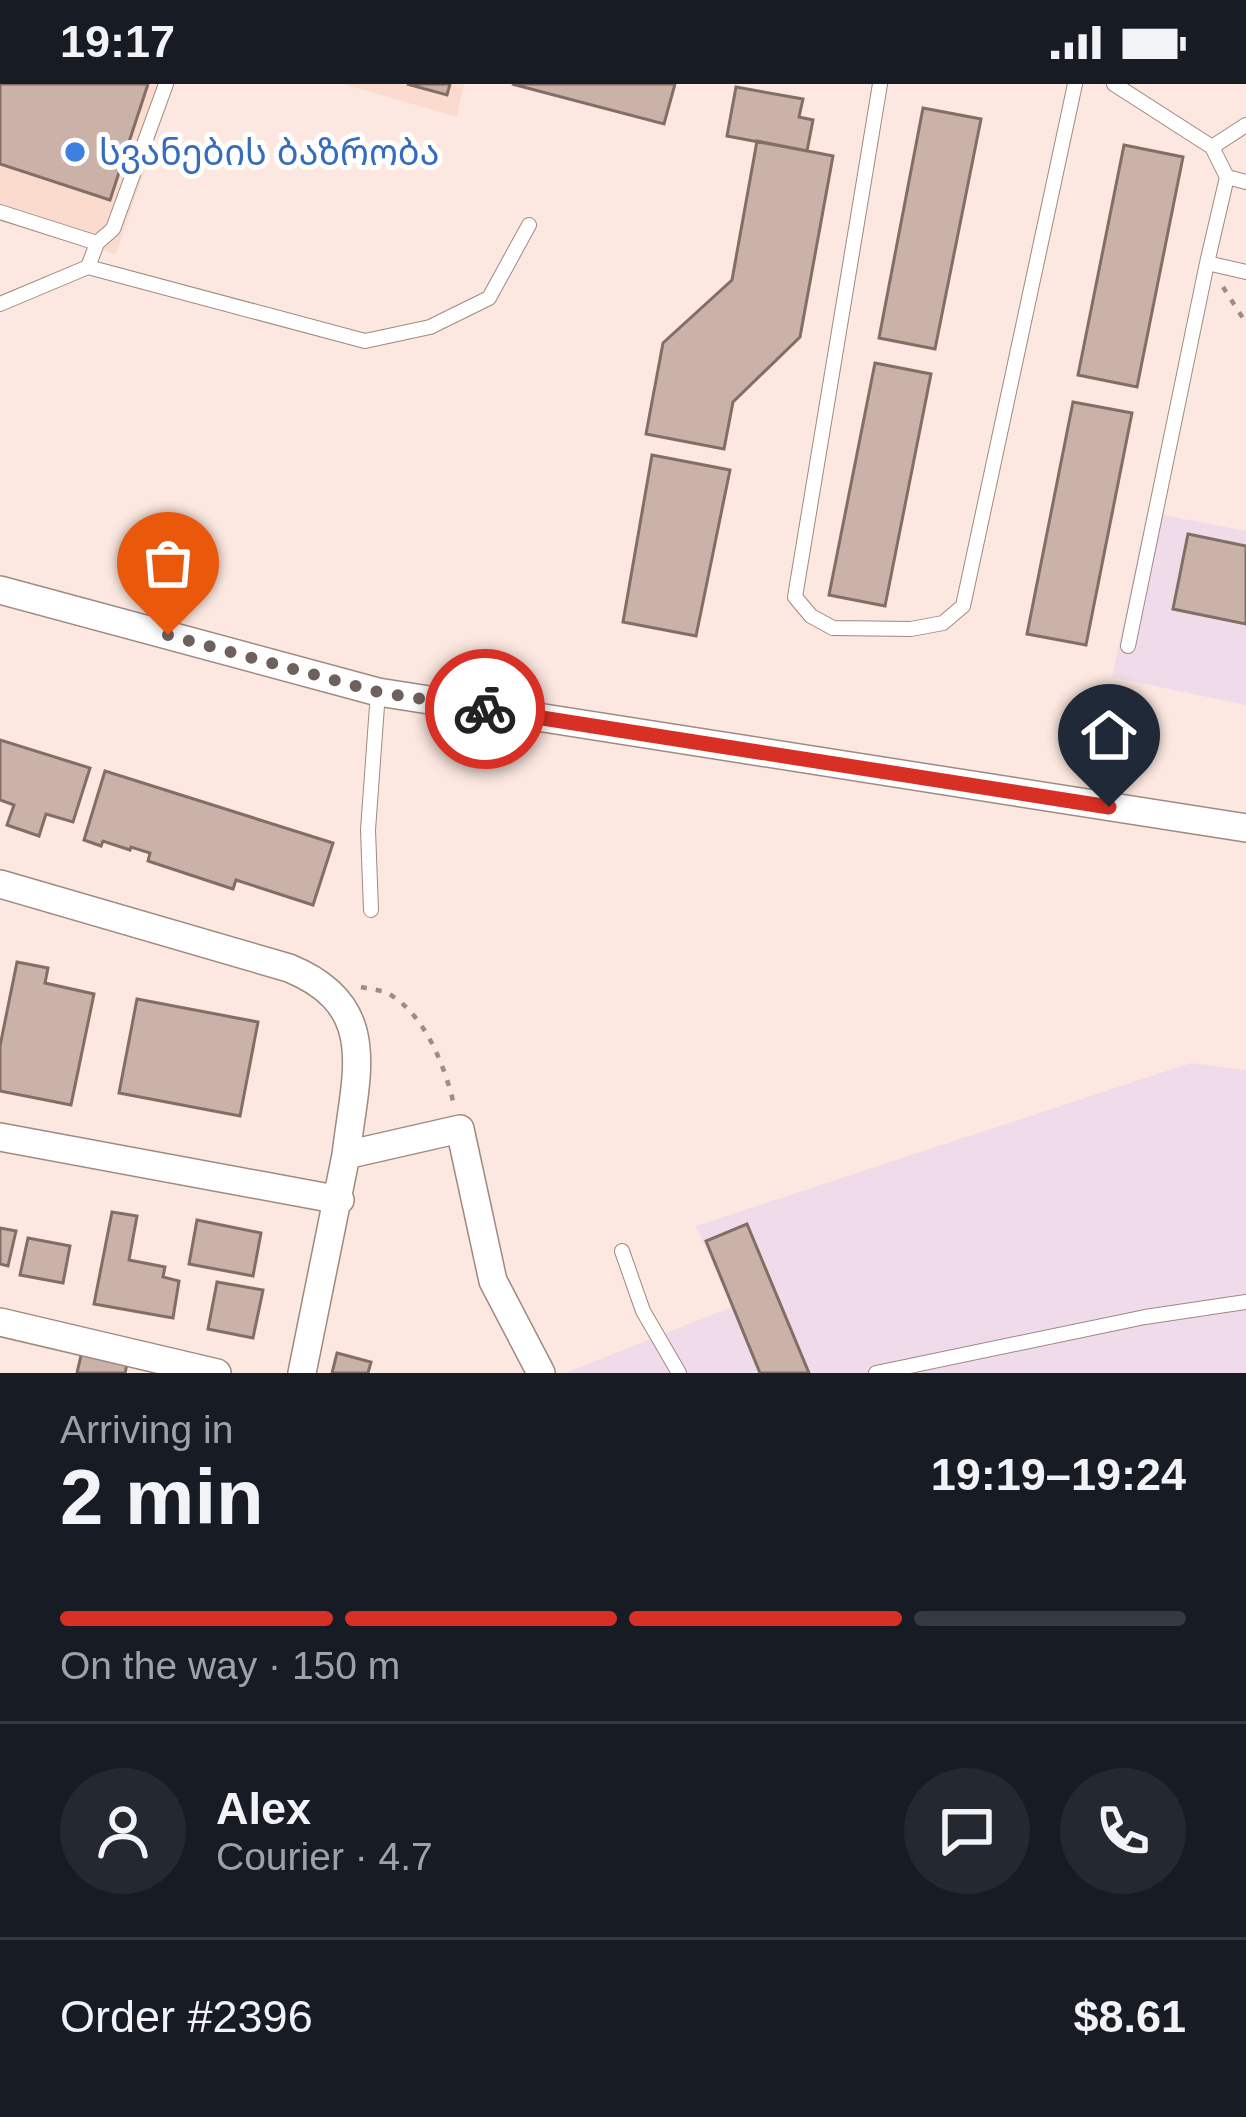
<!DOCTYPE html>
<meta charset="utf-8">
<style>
body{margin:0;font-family:Helvetica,"Noto Sans Georgian",sans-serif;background:#242831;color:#f1f3f6;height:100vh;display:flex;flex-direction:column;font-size:45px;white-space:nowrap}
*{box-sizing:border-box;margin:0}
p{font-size:39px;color:#9ea1a6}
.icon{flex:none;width:66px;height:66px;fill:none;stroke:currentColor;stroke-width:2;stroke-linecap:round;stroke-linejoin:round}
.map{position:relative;height:1289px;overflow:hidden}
.drawer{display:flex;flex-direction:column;background:#171b24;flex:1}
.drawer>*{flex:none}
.pin{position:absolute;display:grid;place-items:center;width:102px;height:102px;color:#fff;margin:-123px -51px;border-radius:50% 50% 50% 0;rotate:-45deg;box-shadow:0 0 12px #0007}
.pin .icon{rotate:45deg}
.courier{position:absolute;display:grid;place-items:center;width:120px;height:120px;margin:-60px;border:9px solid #d93025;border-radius:50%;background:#fff;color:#222;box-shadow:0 3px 15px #0007}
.overview em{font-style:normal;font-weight:800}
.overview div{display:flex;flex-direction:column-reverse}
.overview{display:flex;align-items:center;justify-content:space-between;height:204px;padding:0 60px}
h1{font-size:78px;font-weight:800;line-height:90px}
.bar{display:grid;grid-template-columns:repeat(4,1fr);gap:18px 12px;align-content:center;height:144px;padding:0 60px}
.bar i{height:15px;border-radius:9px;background:#363941}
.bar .active{background:#d93025}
.bar p{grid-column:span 4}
.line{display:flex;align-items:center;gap:30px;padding:0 60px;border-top:3px solid #363941}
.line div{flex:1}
.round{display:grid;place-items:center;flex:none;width:126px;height:126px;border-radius:63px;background:#242831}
.status{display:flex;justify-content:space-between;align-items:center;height:84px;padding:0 60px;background:#171b24;direction:ltr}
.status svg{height:33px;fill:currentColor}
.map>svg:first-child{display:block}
</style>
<div class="status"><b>19:17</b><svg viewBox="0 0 49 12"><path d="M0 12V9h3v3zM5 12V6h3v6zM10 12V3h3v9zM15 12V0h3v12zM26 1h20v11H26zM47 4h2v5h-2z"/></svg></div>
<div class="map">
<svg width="1246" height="1289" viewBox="0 0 1246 1289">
<rect width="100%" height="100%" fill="#fce8e0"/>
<path fill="#fcdbcf" d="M0,0H174L116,170L0,137Z
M343,0H464L457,33Z"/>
<path fill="#f0dbea" d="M1147,428L1246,447V621L1112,593Z
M1191,979L1246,986V1289H565L732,1223L696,1142Z"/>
<path fill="#cab2a9" stroke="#836e65" stroke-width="3" d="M0,0H148L110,116L0,80Z
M407,0H450L447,11Z
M512,0H675L664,40Z
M736,3L803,15L799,33L813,36L807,67L727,52Z
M923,24L981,35L935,265L879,254Z
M757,57L833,72L800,253L733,318L724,365L646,350L663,259L732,196Z
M1124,61L1183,73L1137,303L1078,291Z
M875,279L931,290L885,522L829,511Z
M1073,318L1132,329L1086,561L1027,550Z
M652,371L730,386L696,552L623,538Z
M1188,450L1246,462V540L1173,525Z
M0,656L90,684L73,738L46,730L39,752L7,741L14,721L0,716Z
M105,687L333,759L313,821L236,796L233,805L148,777L150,769L131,763L130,766L103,757L101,762L84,756Z
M17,878L48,884L45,899L94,910L71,1021L0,1007V962Z
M137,915L258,938L240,1032L119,1009Z
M112,1128L137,1132L129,1176L165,1183L163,1193L179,1197L173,1234L94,1220Z
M197,1136L261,1149L253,1192L189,1180Z
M747,1140L809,1289H760L706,1157Z
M0,1144L16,1147L8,1182L0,1180Z
M28,1154L70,1162L63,1199L20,1191Z
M217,1198L263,1206L253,1254L208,1245Z
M82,1267L128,1276L125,1289H77Z
M337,1269L371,1278L368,1289H332Z"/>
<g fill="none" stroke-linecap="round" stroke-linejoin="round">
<g stroke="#9f8980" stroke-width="16">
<path id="service" d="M880,0L795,513L811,532L833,544L911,545L943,539L963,522L1075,0
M1114,0L1212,63L1227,93L1207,179
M1212,63L1246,41
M1227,93L1246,98
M0,128L97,159L113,145L166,0
M88,183L365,257L430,243L489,214L529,141
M0,220L88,183L97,159
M1128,562L1207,179L1246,188
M371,826L368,746L378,608
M622,1167L643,1227L679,1289
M876,1289L1145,1233L1246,1218"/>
</g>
<g stroke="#9f8980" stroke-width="30">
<path id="minor" d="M0,506L378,608L1246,744
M0,800L289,884C382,922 355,991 346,1071L460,1045L493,1197L541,1289
M0,1053L340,1116
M0,1238L217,1289
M302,1289L346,1071"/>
</g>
<path stroke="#9b8c86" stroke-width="4.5" stroke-dasharray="6 9" stroke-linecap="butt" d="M1223,203L1246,239
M361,903C369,905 382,906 389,910C424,930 444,980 453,1017"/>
<use href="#service" stroke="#fff" stroke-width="14"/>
<use href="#minor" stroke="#fff" stroke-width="27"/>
</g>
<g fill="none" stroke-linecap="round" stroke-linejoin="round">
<path stroke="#6e615d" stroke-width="12" stroke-dasharray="0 21.6" d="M168,551L378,608L485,625"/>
<path stroke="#d93025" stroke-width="15" d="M485,625L1109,723"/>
</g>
<circle fill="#3f7fe0" stroke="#fff" stroke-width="4.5" cx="75" cy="68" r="12"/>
<g text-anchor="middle" stroke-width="10" stroke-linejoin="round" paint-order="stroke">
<g font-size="36" fill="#366cbe" stroke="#fff" text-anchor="start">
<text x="99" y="81">სვანების ბაზრობა</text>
</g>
</g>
</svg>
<div class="pin" style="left:168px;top:551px;background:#ea580c"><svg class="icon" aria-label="bag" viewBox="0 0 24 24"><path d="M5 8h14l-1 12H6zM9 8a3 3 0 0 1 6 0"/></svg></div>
<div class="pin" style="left:1109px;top:723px;background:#1f2937"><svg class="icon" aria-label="home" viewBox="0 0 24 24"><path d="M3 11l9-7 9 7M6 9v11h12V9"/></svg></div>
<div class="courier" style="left:485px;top:625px"><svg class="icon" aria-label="bike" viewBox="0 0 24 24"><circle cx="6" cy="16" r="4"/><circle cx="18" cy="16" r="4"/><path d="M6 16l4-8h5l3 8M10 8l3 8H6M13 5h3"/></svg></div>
</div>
<section class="drawer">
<div class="overview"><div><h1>2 min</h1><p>Arriving in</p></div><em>19:19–19:24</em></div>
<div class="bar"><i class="active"></i><i class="active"></i><i class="active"></i><i></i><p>On the way · 150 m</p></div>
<div class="line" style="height:216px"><a class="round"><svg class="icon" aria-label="person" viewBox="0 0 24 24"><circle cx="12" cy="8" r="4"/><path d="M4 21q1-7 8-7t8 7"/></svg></a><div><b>Alex</b><p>Courier · 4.7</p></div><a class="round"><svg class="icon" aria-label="chat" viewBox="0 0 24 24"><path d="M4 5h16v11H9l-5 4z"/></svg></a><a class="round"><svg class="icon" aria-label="phone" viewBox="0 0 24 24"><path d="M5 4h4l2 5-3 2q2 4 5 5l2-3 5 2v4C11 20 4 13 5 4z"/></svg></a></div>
<div class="line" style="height:156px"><div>Order #2396</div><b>$8.61</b></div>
</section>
